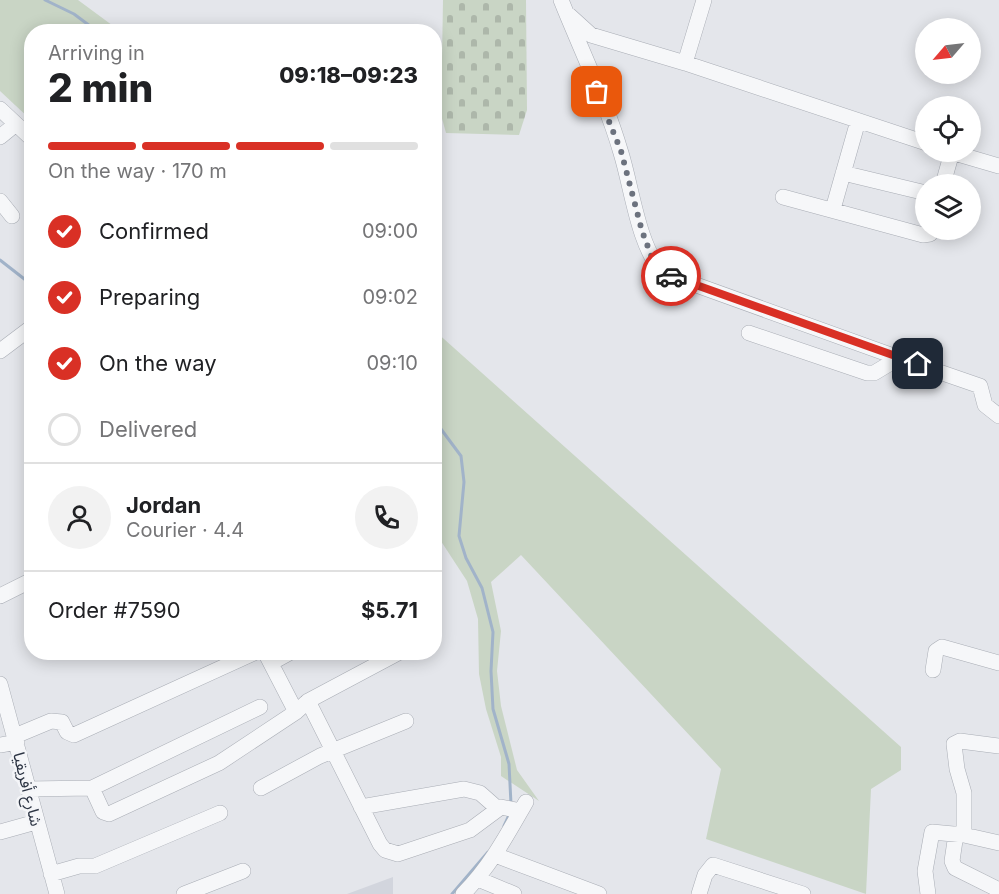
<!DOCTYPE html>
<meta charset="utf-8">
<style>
body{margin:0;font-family:Inter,"Noto Sans Arabic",sans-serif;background:#f2f2f2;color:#202124;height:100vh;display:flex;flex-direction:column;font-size:22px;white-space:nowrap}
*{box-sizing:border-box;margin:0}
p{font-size:20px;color:#757577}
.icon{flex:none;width:33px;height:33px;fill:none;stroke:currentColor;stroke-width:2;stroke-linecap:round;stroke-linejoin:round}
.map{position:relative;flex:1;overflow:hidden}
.side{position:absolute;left:24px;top:24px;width:418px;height:636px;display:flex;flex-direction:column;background:#fff;border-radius:24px;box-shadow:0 3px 15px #0003}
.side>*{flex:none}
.needle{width:39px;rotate:242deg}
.fabs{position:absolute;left:915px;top:18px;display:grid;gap:12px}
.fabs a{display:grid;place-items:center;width:66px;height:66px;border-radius:50%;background:#fff;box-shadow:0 3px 15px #0003;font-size:30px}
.pin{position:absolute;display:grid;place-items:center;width:51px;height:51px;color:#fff;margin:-26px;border-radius:12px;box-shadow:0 3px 9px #0006}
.courier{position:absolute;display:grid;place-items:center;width:60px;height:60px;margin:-30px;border:4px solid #d93025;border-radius:50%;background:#fff;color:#222;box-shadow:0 2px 8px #0007}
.headline em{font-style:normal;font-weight:800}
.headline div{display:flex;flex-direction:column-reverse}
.headline{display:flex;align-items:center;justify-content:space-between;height:102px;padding:0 24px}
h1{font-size:39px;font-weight:800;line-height:45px}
.bar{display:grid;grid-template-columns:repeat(4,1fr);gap:9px 6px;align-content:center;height:72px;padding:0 24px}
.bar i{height:8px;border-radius:4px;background:#e0e0e0}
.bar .selected{background:#d93025}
.bar p{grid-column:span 4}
.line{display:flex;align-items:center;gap:15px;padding:0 24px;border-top:2px solid #e0e0e0}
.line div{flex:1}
.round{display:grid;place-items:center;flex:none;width:63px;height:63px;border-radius:32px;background:#f2f2f2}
ol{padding:0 24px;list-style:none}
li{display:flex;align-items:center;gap:18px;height:66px}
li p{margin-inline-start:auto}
li .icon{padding:6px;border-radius:50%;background:#d93025;color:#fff;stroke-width:4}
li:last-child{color:#757577}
li i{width:33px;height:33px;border:3px solid #e0e0e0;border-radius:50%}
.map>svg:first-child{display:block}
</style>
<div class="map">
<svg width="999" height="894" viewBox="0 0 999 894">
<defs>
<pattern id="cemetery-stones" width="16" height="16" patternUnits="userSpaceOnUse" patternTransform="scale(1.5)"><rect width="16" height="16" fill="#c9d5c5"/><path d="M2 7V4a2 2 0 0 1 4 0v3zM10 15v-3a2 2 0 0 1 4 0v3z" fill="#adb7aa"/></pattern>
</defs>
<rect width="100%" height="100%" fill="#e4e6eb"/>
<path fill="#d2d5dd" d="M393,877V894H347Z"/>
<path fill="#c9d5c5" d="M0,0H78L120,31L32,32L31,120L0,91Z
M435,331L901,747V770L871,789L866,894L706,839L721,769L521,555L491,582L501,631L497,671L501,706L517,770L539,801L501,776V757L486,709L479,674L478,619L467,581L435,532Z"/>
<path fill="url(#cemetery-stones)" d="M443,0H526L527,110L519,135L446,133L441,115Z"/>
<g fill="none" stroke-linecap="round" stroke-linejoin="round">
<path stroke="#a1b3c9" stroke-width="3" d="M45,0L74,14L98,32
M0,260L32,285
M435,421L461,456L464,482L459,536L466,558L482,588L493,632L491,671L493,709L509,764L511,804
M504,826L510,813
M452,894L488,852"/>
<g stroke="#a9adb5" stroke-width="16">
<path id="minor" d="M561,0C581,50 606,101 621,153C632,188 638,246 663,273L899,358
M569,15L591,35L685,63L926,143
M685,63L704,0
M0,109L32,139
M0,137L16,124
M951,152L999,166
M843,173L926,193
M943,184L952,152
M783,197L923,235L930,234L932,230
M0,201L12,216
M833,209L858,121
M749,333L867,373H874L899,358L980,386L985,405L999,416
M0,351L32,327
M0,596L32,580
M265,652L296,712
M271,663L291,652
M933,670L936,651L942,647L999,663
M0,684L57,894
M308,701L380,844L385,850L398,854L470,830L501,807L521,811
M15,736L51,721L62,722L67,732L74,735L256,652
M0,745L17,742
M92,788L103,812L109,814L219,763L296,712L308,701L400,652
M261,788L320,756L406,721
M28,789L92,788L260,707
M361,807L464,789L480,793L497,808
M0,832L36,822
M956,834L952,861L955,868L999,890
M964,835V793L957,769L954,744L960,741L999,746
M495,855L599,894
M51,874L79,866H95L220,813
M478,879L514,894
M184,894L243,871
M463,894C490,867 507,835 526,802
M699,894L705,875L713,865L803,894
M928,894L925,871L932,832L964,835L999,843"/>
</g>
<use href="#minor" stroke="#f6f7f9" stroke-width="15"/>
</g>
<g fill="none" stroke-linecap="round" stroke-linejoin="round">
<path stroke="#6c727e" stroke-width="6" stroke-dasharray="0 10.8" d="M597,92L621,151L642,231L655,266L663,273L671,276"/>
<path stroke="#d93025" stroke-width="8" d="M671,276L918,364"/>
</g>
<g text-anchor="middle" stroke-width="5" stroke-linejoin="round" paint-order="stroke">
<g font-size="16" fill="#2c3443" stroke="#f4f5f8">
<text transform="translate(28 789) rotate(76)" y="6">شارع أفريقيا</text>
</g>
</g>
</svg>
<div class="fabs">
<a><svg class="needle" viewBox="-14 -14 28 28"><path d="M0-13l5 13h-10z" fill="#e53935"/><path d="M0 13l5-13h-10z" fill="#757577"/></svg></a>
<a><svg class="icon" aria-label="locate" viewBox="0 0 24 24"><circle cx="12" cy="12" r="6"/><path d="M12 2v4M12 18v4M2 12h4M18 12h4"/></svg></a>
<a><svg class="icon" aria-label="layers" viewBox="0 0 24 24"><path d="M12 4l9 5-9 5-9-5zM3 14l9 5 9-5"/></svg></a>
</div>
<div class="pin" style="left:597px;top:92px;background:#ea580c"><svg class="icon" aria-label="bag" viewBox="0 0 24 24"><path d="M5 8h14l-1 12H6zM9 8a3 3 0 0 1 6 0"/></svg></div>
<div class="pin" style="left:918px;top:364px;background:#1f2937"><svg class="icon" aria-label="home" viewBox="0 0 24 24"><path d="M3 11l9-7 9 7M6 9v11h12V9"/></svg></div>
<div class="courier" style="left:671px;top:276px"><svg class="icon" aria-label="car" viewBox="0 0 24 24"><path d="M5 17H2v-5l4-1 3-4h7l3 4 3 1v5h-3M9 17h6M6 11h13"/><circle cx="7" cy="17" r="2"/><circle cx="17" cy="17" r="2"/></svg></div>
<section class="side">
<div class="headline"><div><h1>2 min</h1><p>Arriving in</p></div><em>09:18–09:23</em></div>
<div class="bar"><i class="selected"></i><i class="selected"></i><i class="selected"></i><i></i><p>On the way · 170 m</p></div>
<ol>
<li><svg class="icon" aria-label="check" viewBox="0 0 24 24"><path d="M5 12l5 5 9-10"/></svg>Confirmed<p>09:00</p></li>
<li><svg class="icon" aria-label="check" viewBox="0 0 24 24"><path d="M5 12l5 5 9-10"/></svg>Preparing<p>09:02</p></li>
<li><svg class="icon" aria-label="check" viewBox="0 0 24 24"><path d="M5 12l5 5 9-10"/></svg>On the way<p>09:10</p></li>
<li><i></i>Delivered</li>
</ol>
<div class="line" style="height:108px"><a class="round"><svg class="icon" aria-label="person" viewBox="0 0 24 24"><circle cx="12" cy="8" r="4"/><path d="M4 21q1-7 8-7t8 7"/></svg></a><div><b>Jordan</b><p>Courier · 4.4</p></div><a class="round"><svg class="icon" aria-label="phone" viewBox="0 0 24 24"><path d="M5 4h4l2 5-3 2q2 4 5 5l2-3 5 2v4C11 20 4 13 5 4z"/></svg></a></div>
<div class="line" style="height:78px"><div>Order #7590</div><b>$5.71</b></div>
</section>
</div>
